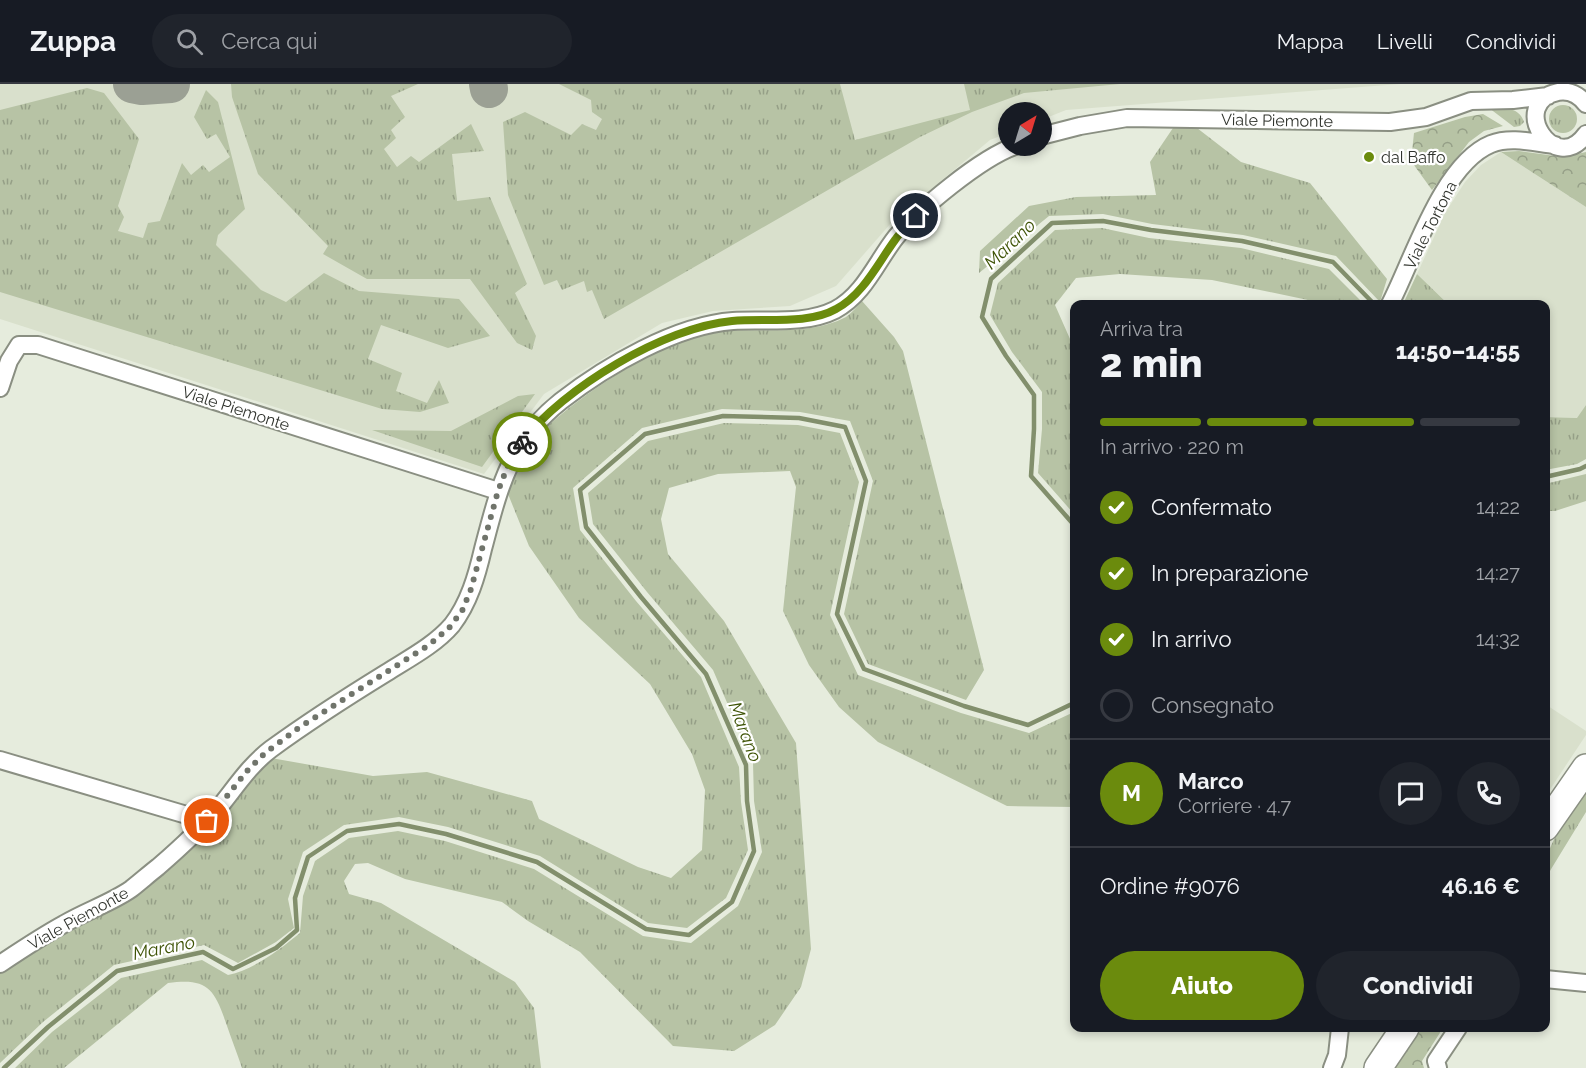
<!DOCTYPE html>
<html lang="it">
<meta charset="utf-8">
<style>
body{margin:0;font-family:Raleway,sans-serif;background:#20242c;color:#f1f3f6;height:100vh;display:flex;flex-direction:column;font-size:22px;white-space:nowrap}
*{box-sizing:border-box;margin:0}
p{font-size:20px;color:#9ea1a6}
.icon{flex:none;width:33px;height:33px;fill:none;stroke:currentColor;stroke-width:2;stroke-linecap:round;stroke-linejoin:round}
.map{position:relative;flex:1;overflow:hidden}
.drawer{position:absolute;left:1070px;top:216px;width:480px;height:732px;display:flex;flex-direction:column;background:#171b24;border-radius:12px;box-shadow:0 3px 9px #0003}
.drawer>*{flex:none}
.needle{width:39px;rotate:38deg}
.controls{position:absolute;left:998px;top:18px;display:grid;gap:12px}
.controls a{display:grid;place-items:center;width:54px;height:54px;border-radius:50%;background:#171b24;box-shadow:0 3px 9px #0003;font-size:30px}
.pin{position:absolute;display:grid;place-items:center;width:51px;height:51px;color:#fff;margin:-26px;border:3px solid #fff;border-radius:50%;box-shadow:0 2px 6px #0007}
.courier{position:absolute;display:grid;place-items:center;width:60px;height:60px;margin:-30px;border:4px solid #6b8b0d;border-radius:50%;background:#fff;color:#222;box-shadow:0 2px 8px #0007}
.overview em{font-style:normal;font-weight:800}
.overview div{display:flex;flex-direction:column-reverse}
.overview{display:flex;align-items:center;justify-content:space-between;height:102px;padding:0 30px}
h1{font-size:39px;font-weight:800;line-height:45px}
.bar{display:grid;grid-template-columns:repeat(4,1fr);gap:9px 6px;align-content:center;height:72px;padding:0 30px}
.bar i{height:8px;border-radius:4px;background:#363941}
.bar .selected{background:#6b8b0d}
.bar p{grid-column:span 4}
.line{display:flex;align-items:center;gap:15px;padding:0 30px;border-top:2px solid #363941}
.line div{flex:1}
.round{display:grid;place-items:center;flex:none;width:63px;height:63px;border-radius:32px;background:#20242c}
ol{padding:0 30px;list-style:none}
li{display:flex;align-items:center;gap:18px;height:66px}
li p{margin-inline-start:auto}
li .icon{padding:6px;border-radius:50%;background:#6b8b0d;color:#fff;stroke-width:4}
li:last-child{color:#9ea1a6}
li i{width:33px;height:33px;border:3px solid #363941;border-radius:50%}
.action{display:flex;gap:12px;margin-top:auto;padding:12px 30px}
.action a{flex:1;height:69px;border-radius:36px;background:#6b8b0d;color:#fff;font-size:24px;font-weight:800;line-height:69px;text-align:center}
.action a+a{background:#20242c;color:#f1f3f6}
header{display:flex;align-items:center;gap:36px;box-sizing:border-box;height:84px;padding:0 30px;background:#171b24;border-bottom:2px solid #363941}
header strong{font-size:28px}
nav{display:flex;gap:33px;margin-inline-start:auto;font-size:21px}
.search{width:420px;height:54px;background:#20242c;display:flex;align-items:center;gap:15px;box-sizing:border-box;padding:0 21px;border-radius:33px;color:#9ea1a6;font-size:22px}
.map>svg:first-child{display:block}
</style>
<header>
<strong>Zuppa</strong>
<div class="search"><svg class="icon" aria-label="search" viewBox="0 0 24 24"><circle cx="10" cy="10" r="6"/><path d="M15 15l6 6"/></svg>Cerca qui</div>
<nav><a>Mappa</a><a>Livelli</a><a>Condividi</a></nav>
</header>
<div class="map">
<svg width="1586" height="984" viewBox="0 0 1586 984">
<defs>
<pattern id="grass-tufts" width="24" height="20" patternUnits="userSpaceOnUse" patternTransform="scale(1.5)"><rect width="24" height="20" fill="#b7c3a5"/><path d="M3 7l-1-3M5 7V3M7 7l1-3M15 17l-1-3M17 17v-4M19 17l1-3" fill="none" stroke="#959f87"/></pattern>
<pattern id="park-crowns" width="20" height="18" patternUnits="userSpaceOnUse" patternTransform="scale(1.5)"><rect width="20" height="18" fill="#b7c3a5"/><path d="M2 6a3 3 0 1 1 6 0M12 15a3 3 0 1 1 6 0" fill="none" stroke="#959f87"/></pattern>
</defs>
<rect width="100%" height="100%" fill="#e6ecdd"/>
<path fill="#d9e0cc" d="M0,0H1400L1066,26L1041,36V28H1008V49L990,56L892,138L836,202L790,222L713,227L662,239L544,310L484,390L0,235Z
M1501,68L1586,123V321L1578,334L1545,333V220H1448L1417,190L1445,129L1465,98L1481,81Z
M1545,620L1586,647V651L1545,713Z"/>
<path fill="url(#grass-tufts)" d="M231,0H418L391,12L405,33L391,46L396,54L384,65L397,83L411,72L419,78L471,40L484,67L452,70L457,117L490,113L527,200L515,209L536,252L532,266L517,259L470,195H367L323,170L328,162L258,90L232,13Z
M559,0H840L855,56L970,26L964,0H1120L1024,9L972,28L920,53L604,235L592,206L587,208L584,197L562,206L557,196L544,201L508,111L503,38L525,28L571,51L582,40L596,46L602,35L592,28L591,16Z
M87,4L104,9L139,55L118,122L124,133L118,147L143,154L148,139L160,137L182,79L191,91L203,81L209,88L230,73L216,50L207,55L194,33L206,6L218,18L245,125L218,151L216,161L261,206L286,218L324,189L359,207L459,215L490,252L448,264L381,241L368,275L402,289L396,307L427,319L439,296L449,319L420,328L382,325L0,208V26Z
M1549 35a14 14 0 1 1 28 0a14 14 0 1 1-28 0Z
M1489,24C1503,24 1519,22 1524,38L1520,42L1514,43Z
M1173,44H1197L1241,78L1310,99L1387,195L1380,218L1336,172L1243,151L1152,140L1103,130L1049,132L979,189L980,167L1029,122L1076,113L1156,111L1150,78Z
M1102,144L1149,154L1241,164L1329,185L1364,220H1327L1212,196L1120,190L1076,194L1055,221L1074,264V430L1038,389L1042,345V308L1012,268L990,231L998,199L1055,146Z
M1417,190L1448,220H1403Z
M862,217L894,253L903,267L984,586L966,616L868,580L844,530L873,397L850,337L800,328L722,325L642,344L573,404L580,446L636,517L701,593L739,683L741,718L748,766L726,814L687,844L648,839L540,772L448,743L399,733L344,741L303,768L288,815L294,844L276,858L238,879L204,861L114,881L43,938L0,979V887L164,788L189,767L271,674L373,692L427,688L532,717L539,735L638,783L671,794L702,766L705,706L692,670L650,600L579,534L529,462L506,405C513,389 519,374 530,361C561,322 657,259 706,249C749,241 805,255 846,233C852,229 857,222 862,217Z
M535,310L482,383L372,346L451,347L518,312Z
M1586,321V375L1577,380L1545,386V333L1577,334Z
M724,339L798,341L840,349L859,398L830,531L858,591L961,629L1029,649L1074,628V723L1007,722L878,658L839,623L809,581L783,527L796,403L790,387L718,390L669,404L661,435L668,470L724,537L796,659L811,865L801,903L775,941L734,967L673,962L580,868L528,837L502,818L405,795L368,779L355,780L344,797L349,810L381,819L515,898L534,924L541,984H242C237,969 231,954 226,939C214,904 207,894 168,899L64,984H15L52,948L121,894L202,876L228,891C255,885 279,866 300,849L303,812L315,777L349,754L398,747L445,757L534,785L643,852L691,859L738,822L762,768L754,717L753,679L713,586L647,508L593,440L588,409L648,357Z
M1586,390V417L1555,427H1545V400Z
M1586,706V728L1545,795V775L1556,751Z"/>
<path fill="url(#park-crowns)" d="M1483,30L1503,42L1484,47L1469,58L1432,106L1411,77L1414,49L1465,33Z
M1519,67L1563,73L1586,68V123L1501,68Z
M1419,944H1443L1422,977L1424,984H1391Z"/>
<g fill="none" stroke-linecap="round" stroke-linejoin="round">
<path stroke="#828f6c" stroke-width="4.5" d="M1545,393L1580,385L1586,382
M1074,441L1031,392L1034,345V311L1006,272L982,233L991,195L1052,139L1103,137L1151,146L1242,157L1333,178L1374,220
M4,984L48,943L117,887L203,868L233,885L276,864L297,846L295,814L308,773L347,747L399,740L446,750L537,778L646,845L689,851L732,818L754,767L747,717L746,681L706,590L641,513L586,443L580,406L645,350L723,332L799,334L845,343L866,397L837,530L864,585L964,622L1028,641L1074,619"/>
<path stroke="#9ba094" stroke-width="38" d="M132,0L142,2L171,0
M488,0L489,5"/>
<g stroke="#8a8f82" stroke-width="20">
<path id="minor" d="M1586,20C1579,11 1569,6 1558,8C1507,19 1555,94 1586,50
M1041,52L1080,42L1127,34L1390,38L1426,33L1471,17L1513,16L1548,12
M1390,220C1413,176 1442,80 1491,60C1511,52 1535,59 1555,61
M0,304L9,277L19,261H38L498,407
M0,676L207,737
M0,880C21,866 42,852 64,840C86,827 111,819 131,805C140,798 149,790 158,783C180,764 202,744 221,721C237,701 251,680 271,665C308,638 347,613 386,589C408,575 435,561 452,541C469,519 477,491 483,465C499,405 509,358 561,317C606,282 676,241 733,237C766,235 805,241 835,226C864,211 877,177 896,153C919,125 981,74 1015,62
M1545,895L1586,899
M1332,984L1337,971L1340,944
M1438,984L1436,977L1458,944"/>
</g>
<g stroke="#8a8f82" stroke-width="30">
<path id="primary" d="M1545,743L1586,684
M1378,984L1405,944"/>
</g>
<use href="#minor" stroke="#fff" stroke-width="16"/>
<use href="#primary" stroke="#fff" stroke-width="27"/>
</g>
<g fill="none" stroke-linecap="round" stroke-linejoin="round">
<path stroke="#70746b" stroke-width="6" stroke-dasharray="0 10.8" d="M207,737L247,687L265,669L300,643L429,561L449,544L462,527L471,505L498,407L510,376L522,358"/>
<path stroke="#6b8b0d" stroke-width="8" d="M522,358C563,304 665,243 732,237C764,234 808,241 836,225C863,211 878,179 895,156C901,147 909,140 916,132"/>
</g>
<circle fill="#6b8b0d" stroke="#fff" stroke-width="2" cx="1369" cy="73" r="6"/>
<g text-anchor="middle" stroke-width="4.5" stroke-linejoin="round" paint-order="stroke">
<g font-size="16" fill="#30332d" stroke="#fff">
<text transform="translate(1277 36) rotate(1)" y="6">Viale Piemonte</text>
<text transform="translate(1430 141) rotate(-63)" y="6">Viale Tortona</text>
<text transform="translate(236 324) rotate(18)" y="6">Viale Piemonte</text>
<text transform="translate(78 834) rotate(-29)" y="6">Viale Piemonte</text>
</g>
<g font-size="16" fill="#30332d" stroke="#fff" text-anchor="start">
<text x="1381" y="79">dal Baffo</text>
</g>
<g font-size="18" font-style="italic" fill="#3e5305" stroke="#fff">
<text transform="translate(1010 160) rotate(-44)" y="6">Marano</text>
<text transform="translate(745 648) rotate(69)" y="6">Marano</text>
<text transform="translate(164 864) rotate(-11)" y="6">Marano</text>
</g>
</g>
</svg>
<div class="controls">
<a><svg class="needle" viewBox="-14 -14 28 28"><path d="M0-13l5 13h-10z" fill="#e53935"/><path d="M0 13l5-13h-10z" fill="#9ea1a6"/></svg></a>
</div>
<div class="pin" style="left:207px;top:737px;background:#ea580c"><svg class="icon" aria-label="bag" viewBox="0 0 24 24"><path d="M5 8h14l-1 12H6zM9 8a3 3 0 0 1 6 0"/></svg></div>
<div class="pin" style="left:916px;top:132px;background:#1f2937"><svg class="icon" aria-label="home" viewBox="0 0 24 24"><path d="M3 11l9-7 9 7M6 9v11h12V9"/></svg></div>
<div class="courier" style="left:522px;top:358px"><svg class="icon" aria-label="bike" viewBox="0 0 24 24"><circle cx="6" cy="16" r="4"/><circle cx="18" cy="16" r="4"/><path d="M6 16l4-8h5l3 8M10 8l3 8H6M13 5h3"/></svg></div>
<section class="drawer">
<div class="overview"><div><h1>2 min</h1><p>Arriva tra</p></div><em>14:50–14:55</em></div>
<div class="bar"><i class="selected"></i><i class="selected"></i><i class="selected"></i><i></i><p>In arrivo · 220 m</p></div>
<ol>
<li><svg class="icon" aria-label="check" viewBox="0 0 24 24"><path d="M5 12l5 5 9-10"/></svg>Confermato<p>14:22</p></li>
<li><svg class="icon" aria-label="check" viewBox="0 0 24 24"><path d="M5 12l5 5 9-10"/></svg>In preparazione<p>14:27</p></li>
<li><svg class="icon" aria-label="check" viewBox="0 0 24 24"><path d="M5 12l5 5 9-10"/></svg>In arrivo<p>14:32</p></li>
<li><i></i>Consegnato</li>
</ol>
<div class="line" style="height:108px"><b class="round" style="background:#6b8b0d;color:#fff">M</b><div><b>Marco</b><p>Corriere · 4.7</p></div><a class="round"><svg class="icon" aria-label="chat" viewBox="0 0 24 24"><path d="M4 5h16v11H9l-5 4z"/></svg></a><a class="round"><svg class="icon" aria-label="phone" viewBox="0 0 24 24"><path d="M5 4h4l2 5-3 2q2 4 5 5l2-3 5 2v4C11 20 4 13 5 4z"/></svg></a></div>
<div class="line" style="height:78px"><div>Ordine #9076</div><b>46.16 €</b></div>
<div class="action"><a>Aiuto</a><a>Condividi</a></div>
</section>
</div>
